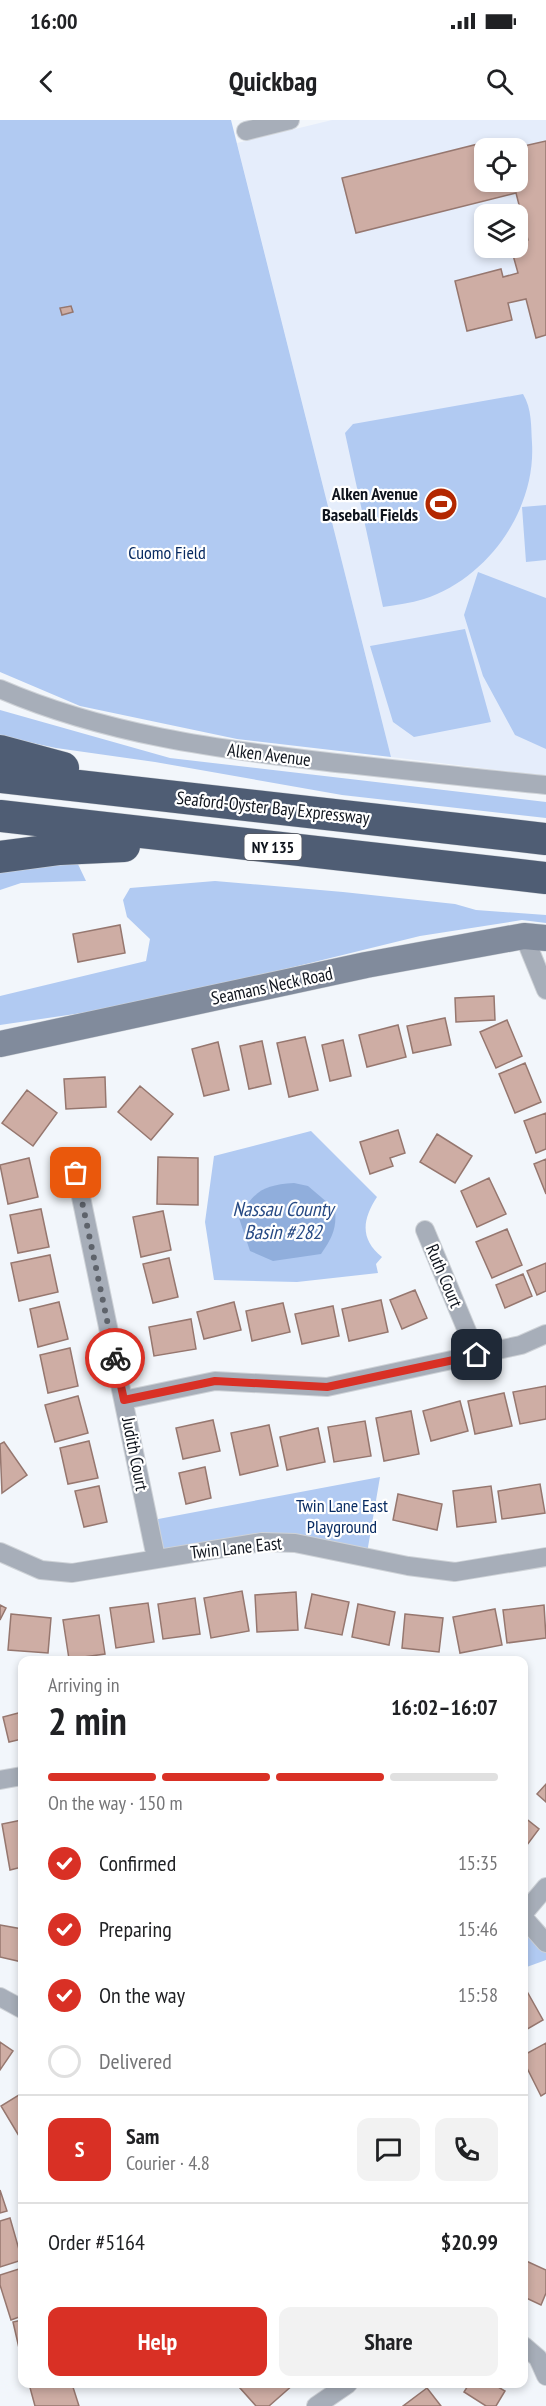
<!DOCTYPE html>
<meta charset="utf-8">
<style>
body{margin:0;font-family:"PT Sans Narrow",sans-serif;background:#f2f2f2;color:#202124;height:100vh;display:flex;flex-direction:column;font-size:22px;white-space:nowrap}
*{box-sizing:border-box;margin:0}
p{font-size:20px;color:#757577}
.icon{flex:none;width:33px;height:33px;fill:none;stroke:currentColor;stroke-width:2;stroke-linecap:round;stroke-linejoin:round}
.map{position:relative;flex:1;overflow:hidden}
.panel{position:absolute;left:18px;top:1536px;width:510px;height:732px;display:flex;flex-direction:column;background:#fff;border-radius:12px;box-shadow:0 3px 9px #0003}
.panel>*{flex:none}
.buttons{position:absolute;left:474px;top:18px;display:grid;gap:12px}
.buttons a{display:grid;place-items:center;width:54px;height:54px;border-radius:12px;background:#fff;box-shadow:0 3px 9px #0003;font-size:30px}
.pin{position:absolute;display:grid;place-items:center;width:51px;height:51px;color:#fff;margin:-26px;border-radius:12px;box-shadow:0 3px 9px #0006}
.courier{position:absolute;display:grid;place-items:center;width:60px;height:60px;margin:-30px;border:4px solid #d93025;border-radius:50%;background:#fff;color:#222;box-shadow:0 2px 8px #0007}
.overview em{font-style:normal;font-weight:700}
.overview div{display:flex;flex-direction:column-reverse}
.overview{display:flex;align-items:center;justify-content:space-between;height:102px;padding:0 30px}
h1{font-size:39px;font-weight:700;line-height:45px}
.bar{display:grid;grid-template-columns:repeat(4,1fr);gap:9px 6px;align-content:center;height:72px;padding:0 30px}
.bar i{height:8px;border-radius:4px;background:#e0e0e0}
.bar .selected{background:#d93025}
.bar p{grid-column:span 4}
.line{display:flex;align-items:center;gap:15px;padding:0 30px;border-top:2px solid #e0e0e0}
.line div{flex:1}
.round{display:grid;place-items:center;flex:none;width:63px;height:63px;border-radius:12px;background:#f2f2f2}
ol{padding:0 30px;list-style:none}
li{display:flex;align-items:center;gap:18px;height:66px}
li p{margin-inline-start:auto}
li .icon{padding:6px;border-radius:50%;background:#d93025;color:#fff;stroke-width:4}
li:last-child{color:#757577}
li i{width:33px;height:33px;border:3px solid #e0e0e0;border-radius:50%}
.button{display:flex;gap:12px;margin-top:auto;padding:12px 30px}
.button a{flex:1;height:69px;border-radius:12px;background:#d93025;color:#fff;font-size:24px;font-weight:700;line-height:69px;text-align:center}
.button a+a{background:#f2f2f2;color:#202124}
.status{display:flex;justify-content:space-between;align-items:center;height:42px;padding:0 30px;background:#fff;direction:ltr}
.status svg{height:16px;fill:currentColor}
header{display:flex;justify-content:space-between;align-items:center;height:78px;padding:0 30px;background:#fff;font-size:27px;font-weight:700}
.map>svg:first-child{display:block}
</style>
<div class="status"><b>16:00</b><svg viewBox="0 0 49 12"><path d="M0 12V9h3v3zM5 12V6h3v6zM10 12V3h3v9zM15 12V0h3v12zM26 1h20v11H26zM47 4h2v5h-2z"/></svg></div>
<header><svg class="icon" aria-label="back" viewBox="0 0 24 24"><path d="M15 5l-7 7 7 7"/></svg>Quickbag<svg class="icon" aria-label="search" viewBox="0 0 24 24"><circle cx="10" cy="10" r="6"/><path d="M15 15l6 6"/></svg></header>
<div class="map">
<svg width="546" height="2286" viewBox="0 0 546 2286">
<rect width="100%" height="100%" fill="#f2f6fb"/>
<path fill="#e5edfb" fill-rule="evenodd" d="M332,0H546V656L391,637L237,23ZM484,28H518V62H484ZM484,94H518V128H484Z"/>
<path fill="#b1caf2" d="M0,0H231L391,637L237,619L80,586L0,552Z
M523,274C532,289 531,306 532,323C536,390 488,458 424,479C411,483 396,485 383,487L345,313L353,304Z
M546,385V440L526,442L522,387Z
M478,452L546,478V629L515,615L483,556L464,495Z
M465,509L491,602L414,617L393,602L370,526Z
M0,590L170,638L546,682V698L342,675L155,642L56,628L0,616Z
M76,740L86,761L21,763L0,770V745Z
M215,761L343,772L455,784L476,790L546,795V803L522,800L420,816L143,884L0,905V876L146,841L150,819L127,797L123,780L130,768Z
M311,1011L377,1077C362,1100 360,1119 382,1137L376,1144L378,1153L297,1162L214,1160L205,1102L214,1036Z
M380,1357L367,1433L300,1419L160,1434L153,1400Z
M524,1801L546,1826V1840L524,1848Z"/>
<path fill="#90aedc" d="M294,1063L308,1066L335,1089C337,1108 332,1118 321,1134L273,1141L250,1131L239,1098C254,1071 263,1065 294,1063Z"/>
<path fill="#ceada4" stroke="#96776f" stroke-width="1.5" d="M494,20L496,28H484V62H518V28H515L546,21V215L536,218L526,179L508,183L512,200L467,211L455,161L501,149L503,157L518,153L511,128H518V123L528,120L516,73L356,113L342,58Z
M71,186L73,192L62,195L60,188Z
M120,805L125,833L78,842L73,814Z
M494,876L495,900L456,902L455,878Z
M445,898L451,925L413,933L407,906Z
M507,900L522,936L496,948L480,912Z
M398,905L406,937L367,947L359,915Z
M305,917L318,970L289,977L277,923Z
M343,920L351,956L330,961L322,925Z
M262,921L271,964L249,969L240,926Z
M218,922L229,970L204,976L192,929Z
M525,943L541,982L515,993L499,954Z
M105,957L106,987L66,989L64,959Z
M140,966L173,994L151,1020L118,992Z
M27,970L57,993L33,1026L2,1003Z
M546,993V1029L536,1033L524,1001Z
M398,1010L405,1033L390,1038L393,1046L370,1054L360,1022Z
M437,1014L472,1036L455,1063L420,1042Z
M158,1037L198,1038V1085L157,1084Z
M29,1038L38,1077L8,1084L0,1045Z
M546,1039V1074L534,1044Z
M489,1058L506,1094L477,1107L461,1071Z
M41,1089L49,1127L18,1133L10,1095Z
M163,1091L171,1130L141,1137L133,1097Z
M507,1109L522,1145L492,1158L476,1122Z
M50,1135L58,1172L19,1181L11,1143Z
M169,1138L178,1177L153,1183L143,1144Z
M546,1143V1171L537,1175L527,1151Z
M523,1154L532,1176L505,1188L496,1165Z
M415,1170L427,1198L402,1209L390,1180Z
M381,1180L388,1212L349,1221L342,1189Z
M59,1182L68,1219L38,1227L30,1189Z
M234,1182L241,1210L204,1219L197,1192Z
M283,1183L290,1212L252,1221L246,1191Z
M333,1186L339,1216L302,1224L295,1194Z
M191,1199L196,1229L154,1236L149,1207Z
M70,1228L78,1266L48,1273L40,1235Z
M546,1266V1299L520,1304L513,1272Z
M504,1273L512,1306L475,1314L468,1281Z
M78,1276L88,1313L55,1322L45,1285Z
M460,1281L468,1311L431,1321L423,1291Z
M411,1291L419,1334L384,1341L376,1298Z
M213,1300L220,1331L183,1339L176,1308Z
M365,1301L371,1336L334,1342L328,1307Z
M269,1305L278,1346L240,1355L231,1313Z
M318,1308L325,1342L287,1350L280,1317Z
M89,1321L98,1358L68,1364L60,1328Z
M4,1322L27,1355L2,1373L0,1324Z
M205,1347L211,1378L186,1384L179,1353Z
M540,1364L545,1393L502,1399L498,1371Z
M99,1366L107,1402L84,1407L75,1371Z
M491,1366L496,1402L457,1407L453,1371Z
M398,1374L442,1384L437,1410L393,1400Z
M242,1471L249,1511L211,1518L204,1478Z
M296,1472L298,1510L257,1512L255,1475Z
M312,1474L349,1482L342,1515L305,1508Z
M195,1478L200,1514L163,1519L158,1484Z
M148,1483L154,1522L116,1528L110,1488Z
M358,1484L395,1492L389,1525L352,1517Z
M0,1485L6,1488L0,1500Z
M544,1485L546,1518L507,1523L503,1490Z
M495,1489L502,1525L460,1533L453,1497Z
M11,1494L51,1498L48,1533L8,1530Z
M405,1494L443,1498L439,1532L402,1528Z
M99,1495L105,1534L69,1539L63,1500Z
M22,1592V1619L9,1622L3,1597Z
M546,1664V1682L537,1674Z
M524,1697L539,1709L524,1729Z
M22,1700V1747L10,1750L2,1704Z
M0,1805L22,1809V1842L0,1837Z
M524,1866L543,1900L524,1911Z
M0,1922L13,1931L0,1950Z
M546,1923V1973L541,1976L524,1942V1935Z
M22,1973V2021L1,1986Z
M0,2070L7,2091L0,2093Z
M10,2098L22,2140L0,2147V2101Z
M524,2140L546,2150V2173L541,2185L524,2177Z
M22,2148V2196L11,2200L0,2165V2155Z
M22,2200V2241L13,2202Z
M29,2264H72L79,2286H35Z
M245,2264H294L269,2286H256L240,2268Z
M469,2264H493L505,2271L496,2286H486L464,2272Z
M427,2268L441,2286H403Z"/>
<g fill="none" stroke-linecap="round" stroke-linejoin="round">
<g stroke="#ced2d7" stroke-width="20">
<path id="street" d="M246,11L290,0
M0,569C104,614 217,629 328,642C401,650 473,658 546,665
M524,816L546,870
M76,1053L156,1438
M425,1110L477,1235
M124,1280L215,1261L327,1267L521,1225L546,1214
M0,1432L41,1450L72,1453L262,1422L295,1423L408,1446L455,1452L546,1437
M0,1660L22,1656
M524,1793L546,1767
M524,1798L546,1823
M0,1877L22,1889
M524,2226L538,2238L546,2256
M316,2286L348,2264"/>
</g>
<g stroke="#ced2d7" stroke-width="27">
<path id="secondary" d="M0,924L366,845L524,816L546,818"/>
</g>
<g stroke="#ced2d7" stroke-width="33">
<path id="highway" d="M0,631L63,648
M0,657L546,719
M0,696L546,758
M0,737L60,729L124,726"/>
</g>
<use href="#street" stroke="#a7aeb9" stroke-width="18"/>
<use href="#secondary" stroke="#818b9c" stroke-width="26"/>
<use href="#highway" stroke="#4f5d74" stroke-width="32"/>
</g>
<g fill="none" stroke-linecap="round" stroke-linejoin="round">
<path stroke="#5e636b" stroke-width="6" stroke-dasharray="0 10.8" d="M76,1053L115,1238"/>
<path stroke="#d93025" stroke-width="8" d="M115,1238L124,1280L215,1261L327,1267L477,1235"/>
</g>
<defs>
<g id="stadium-disc" transform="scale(1.725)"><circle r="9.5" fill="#b32801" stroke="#fff"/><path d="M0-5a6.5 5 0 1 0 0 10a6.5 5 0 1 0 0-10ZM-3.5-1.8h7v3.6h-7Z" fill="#fff"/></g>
</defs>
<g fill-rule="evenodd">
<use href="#stadium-disc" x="441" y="384"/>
</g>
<g text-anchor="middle" stroke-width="4.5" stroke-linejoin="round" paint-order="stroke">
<rect fill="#fff" stroke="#575a61" stroke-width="1.5" x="244.5" y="714" width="57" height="26" rx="4.5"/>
<g font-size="16" font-weight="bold" fill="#0f141d">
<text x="273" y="733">NY 135</text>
</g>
<g font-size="18" font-weight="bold" fill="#0f141d" stroke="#fff" text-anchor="end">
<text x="418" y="380">Alken Avenue<tspan x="418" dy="21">Baseball Fields</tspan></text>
</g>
<g font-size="18" fill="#082b62" stroke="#fff">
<text x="167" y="439">Cuomo Field</text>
<text x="342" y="1392">Twin Lane East<tspan x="342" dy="21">Playground</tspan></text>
</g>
<g font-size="18" fill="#0f141d" stroke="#fff">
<text transform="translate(269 635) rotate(7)" y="6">Alken Avenue</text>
<text transform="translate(273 688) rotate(6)" y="6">Seaford-Oyster Bay Expressway</text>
<text transform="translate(272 866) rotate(-12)" y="6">Seamans Neck Road</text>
<text transform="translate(444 1156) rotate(67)" y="6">Ruth Court</text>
<text transform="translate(135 1334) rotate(79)" y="6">Judith Court</text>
<text transform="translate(236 1428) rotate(-6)" y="6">Twin Lane East</text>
</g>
<g font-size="20" font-style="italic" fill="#274a84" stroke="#fff">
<text x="283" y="1096">Nassau County<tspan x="283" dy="23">Basin #282</tspan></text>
</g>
</g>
</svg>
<div class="buttons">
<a><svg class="icon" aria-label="locate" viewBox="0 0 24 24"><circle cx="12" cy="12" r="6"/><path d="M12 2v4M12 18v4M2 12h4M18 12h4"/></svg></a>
<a><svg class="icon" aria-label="layers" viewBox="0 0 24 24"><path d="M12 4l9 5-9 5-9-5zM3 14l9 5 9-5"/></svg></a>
</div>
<div class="pin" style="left:76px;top:1053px;background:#ea580c"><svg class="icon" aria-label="bag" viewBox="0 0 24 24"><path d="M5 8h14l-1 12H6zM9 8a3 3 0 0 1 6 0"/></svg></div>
<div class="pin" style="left:477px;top:1235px;background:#1f2937"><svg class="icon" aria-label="home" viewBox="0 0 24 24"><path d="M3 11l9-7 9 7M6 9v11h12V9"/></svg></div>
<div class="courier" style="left:115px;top:1238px"><svg class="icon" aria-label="bike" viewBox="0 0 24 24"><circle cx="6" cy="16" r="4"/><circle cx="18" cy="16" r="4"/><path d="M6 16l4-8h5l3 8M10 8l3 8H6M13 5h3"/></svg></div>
<section class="panel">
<div class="overview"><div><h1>2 min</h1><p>Arriving in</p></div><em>16:02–16:07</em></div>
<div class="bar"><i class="selected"></i><i class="selected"></i><i class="selected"></i><i></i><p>On the way · 150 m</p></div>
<ol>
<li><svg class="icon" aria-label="check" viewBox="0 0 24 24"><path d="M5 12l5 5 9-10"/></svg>Confirmed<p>15:35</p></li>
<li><svg class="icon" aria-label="check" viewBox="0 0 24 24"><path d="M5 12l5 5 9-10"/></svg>Preparing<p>15:46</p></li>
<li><svg class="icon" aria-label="check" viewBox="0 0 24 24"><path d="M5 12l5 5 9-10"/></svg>On the way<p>15:58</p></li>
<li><i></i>Delivered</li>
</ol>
<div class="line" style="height:108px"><b class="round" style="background:#d93025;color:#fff">S</b><div><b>Sam</b><p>Courier · 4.8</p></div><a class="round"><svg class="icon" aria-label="chat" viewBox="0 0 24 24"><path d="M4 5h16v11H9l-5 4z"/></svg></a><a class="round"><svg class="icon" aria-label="phone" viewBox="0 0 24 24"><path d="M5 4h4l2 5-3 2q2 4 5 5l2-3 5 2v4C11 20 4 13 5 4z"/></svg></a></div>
<div class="line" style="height:78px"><div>Order #5164</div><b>$20.99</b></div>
<div class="button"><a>Help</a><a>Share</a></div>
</section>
</div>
